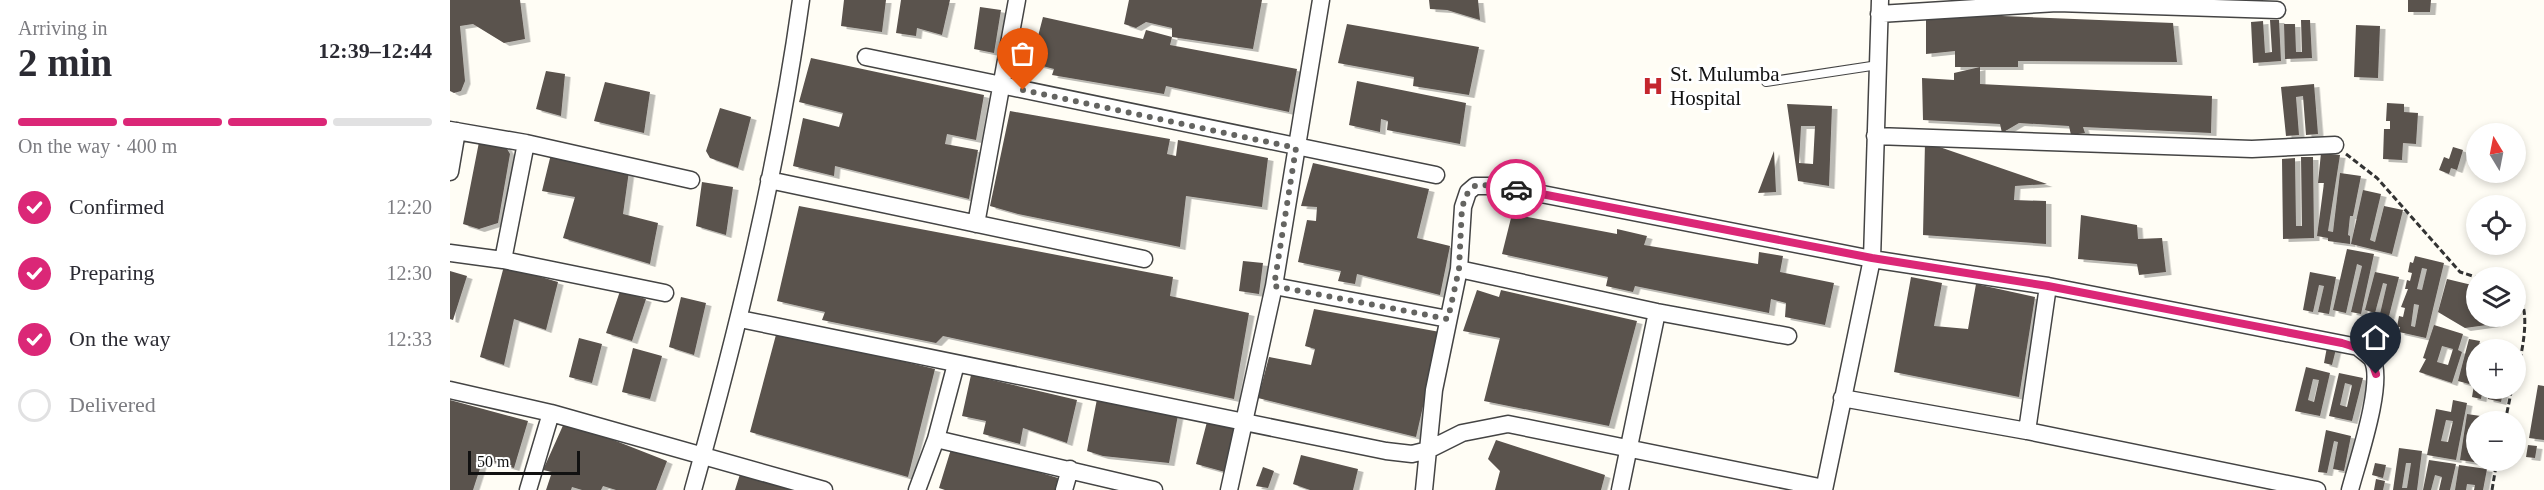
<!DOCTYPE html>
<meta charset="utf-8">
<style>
body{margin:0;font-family:"Times New Roman",serif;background:#f2f2f3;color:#2b2b33;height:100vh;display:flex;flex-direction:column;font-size:22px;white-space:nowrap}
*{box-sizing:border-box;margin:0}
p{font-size:20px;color:#7c7c81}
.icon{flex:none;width:33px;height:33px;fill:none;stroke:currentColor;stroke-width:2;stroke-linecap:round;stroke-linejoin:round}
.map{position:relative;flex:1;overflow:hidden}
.drawer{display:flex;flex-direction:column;background:#fff;width:450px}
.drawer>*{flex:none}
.needle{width:39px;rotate:350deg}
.fabs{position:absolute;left:2016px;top:123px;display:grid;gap:12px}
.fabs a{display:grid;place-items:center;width:60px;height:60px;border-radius:50%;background:#fff;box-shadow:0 3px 9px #0003;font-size:30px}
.scale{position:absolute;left:18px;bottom:15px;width:112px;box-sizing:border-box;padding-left:6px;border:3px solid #111;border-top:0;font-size:16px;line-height:21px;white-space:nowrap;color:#111;-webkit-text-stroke:4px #fff;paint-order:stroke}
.pin{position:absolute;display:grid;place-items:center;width:51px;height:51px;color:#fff;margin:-62px -26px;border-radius:50% 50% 50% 0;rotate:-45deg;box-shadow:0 0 6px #0007}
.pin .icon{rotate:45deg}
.courier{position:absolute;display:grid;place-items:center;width:60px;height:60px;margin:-30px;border:4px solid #db2777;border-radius:50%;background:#fff;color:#222;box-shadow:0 2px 8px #0007}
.overview em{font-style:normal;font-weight:700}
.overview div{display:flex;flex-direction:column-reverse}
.overview{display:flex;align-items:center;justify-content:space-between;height:102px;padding:0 18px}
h1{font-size:39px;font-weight:700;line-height:45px}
.bar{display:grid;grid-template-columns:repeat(4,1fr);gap:9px 6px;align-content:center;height:72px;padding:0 18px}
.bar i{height:8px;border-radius:4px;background:#e1e1e2}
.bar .on{background:#db2777}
.bar p{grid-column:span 4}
ol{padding:0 18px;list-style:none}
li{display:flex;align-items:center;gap:18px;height:66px}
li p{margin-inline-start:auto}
li .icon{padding:6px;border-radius:50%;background:#db2777;color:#fff;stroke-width:4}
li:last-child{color:#7c7c81}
li i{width:33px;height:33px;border:3px solid #e1e1e2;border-radius:50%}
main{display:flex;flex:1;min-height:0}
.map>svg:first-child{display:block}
</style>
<main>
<section class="drawer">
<div class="overview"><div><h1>2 min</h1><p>Arriving in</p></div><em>12:39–12:44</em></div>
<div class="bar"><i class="on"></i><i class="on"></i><i class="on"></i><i></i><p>On the way · 400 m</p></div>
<ol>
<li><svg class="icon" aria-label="check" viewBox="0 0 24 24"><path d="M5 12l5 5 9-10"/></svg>Confirmed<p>12:20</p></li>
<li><svg class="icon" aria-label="check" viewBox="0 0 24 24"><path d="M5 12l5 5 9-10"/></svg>Preparing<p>12:30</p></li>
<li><svg class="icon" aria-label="check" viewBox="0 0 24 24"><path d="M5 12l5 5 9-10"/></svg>On the way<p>12:33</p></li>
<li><i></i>Delivered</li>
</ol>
</section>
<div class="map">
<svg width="2094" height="490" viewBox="0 0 2094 490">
<defs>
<filter id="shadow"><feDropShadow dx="5.5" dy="3" stdDeviation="0" flood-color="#0004"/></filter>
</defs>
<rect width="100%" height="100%" fill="#fffdf5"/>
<path fill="#5a524d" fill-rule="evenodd" filter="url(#shadow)" d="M0,0H70L75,39L54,43L23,24L10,26L15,81L11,91L4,93L0,91Z
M394,0H436L432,32L391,26Z
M451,0H500L492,35L467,28L466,36L446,33Z
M679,0H812L803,49L722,37V28L696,22L686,28L674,24Z
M979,0H1028L1030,20L997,10L980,9Z
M1958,0H1981L1980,12H1958Z
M530,7L551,10L544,53L524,49Z
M1476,13L1723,23L1727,62L1568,61V67H1505V51L1476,54Z
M593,17L693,39L696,30L722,37L720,45L847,69L839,112L716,86L714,94L602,75L604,69L581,63Z
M1820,20H1829L1831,61L1803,63L1801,22L1813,21L1815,53L1822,52Z
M1851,20H1860L1862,58L1835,59L1834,24H1845L1846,52H1852Z
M897,24L1029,47L1019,95L963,86L964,77L888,63Z
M1906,25L1930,26L1928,78L1904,77Z
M361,58L534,95L526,140L497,134L495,144L528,150L519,199L385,166L384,176L343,166L353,118L389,127L393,113L349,102Z
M1530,67V84L1762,96L1761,133L1633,127L1635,133L1621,135L1619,126L1569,123L1552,133L1550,124L1473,120L1472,78L1504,80V73Z
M96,71L115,74L111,116L86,109Z
M907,81L1016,103L1010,144L937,130L938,121L931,119L930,132L899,125Z
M155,82L200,92L194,133L144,121Z
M1864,84L1868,134L1856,135L1853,96L1846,97L1849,135L1836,136L1831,87Z
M1937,103L1954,104V112L1968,113L1966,144L1953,143L1952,160L1933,159L1934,129H1940V121H1936Z
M1337,104L1382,106L1379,186L1348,181ZM1351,126H1365L1363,164L1349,163Z
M270,108L301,117L288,168L260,158L256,151Z
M560,111L720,139L717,154L726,156L728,140L818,158L812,207L736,196L730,247L568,214L540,206Z
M29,142H53L60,154L48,223L29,229L13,224Z
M1475,142L1597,184L1565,186L1564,200L1596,201V244L1473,235Z
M2003,147L2013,150L2007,170L2001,168L1999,174L1989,170L1994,157L1999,159Z
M102,150L179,171L173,214L208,223L200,264L113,238L125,197L92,191Z
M1324,151L1326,192L1308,193Z
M1871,153L1890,155L1878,231L1883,232L1890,173L1911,176L1903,216H1900L1898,235L1900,236V244L1878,241V238L1867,236L1874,183H1868Z
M1851,157H1863L1864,238L1833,239L1832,159L1845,158L1846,226H1852Z
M863,163L979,189L967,238L1000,246L990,295L907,274L905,284L888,281L891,271L848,262L857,220L866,221L867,207L851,206Z
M252,182L283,187L276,235L246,226Z
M1913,190L1931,194L1920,240L1925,242L1934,206L1953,210L1942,254L1901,244Z
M349,206L723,277L720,296L799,313L784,399L493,336L486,343L372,320L375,312L327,301Z
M1062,214L1167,234V229L1197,236L1194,245L1308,264L1309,252L1333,256L1330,272L1384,283L1375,325L1335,317L1336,303L1321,299L1319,313L1185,286L1183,292L1156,286L1158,277L1052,254Z
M1631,215L1687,225L1688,239L1712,238L1716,272L1689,275L1687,264L1628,259Z
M1897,249L1924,254L1911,314L1901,312L1912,266L1907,264L1896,313L1883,310Z
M1965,256L1994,263L1976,338L1949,332L1950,327H1947L1949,316L1953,317L1955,308L1951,307L1958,289H1955L1957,280L1960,281L1962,273L1958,272L1960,262L1963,263ZM1972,268L1977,269L1972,290L1967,289ZM1964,304L1969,305L1965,327L1961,326Z
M793,261L813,263L809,294L789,291Z
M54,266L108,282L96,330L64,319L54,365L30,357Z
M0,271L17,276L3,320L0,319Z
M1860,272L1886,277L1879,314L1868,312L1874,286L1869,285L1863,312L1853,310Z
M1925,272L1949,277L1939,316L1930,314L1937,284L1933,283L1925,313L1915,310Z
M1461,277L1492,283L1484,326L1518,329L1526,284L1585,297L1569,397L1444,372Z
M1997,279L2026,286V316H2052L2044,324L2015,328L1988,312Z
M1027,290L1049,297L1051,290L1187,321L1159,426L1034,401L1050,338L1013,331Z
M170,291L196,299L182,341L156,333Z
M231,297L256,303L244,355L219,347Z
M864,309L990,332L966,437L808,398L819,357L861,365L865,349L855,346Z
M1914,316L1922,319L1920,329L1911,327Z
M1984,325L2013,334L2008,350L2012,352L2002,383L1969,372L1976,359L1973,358ZM1992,346L2003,349L1998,365L1987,362Z
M327,331L485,369L458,477L300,432Z
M129,338L152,344L142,383L119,377Z
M2019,339L2030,341L2019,384L2008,381Z
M1877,347L1886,349L1882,365L1874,363Z
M183,348L212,356L200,399L172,392Z
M1856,367L1880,373L1870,416L1845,411ZM1863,379L1869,380L1864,402L1858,400Z
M1889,373L1913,378L1902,421L1879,416ZM1895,383L1902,385L1897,407L1890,405Z
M521,375L627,400L617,443L573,428L570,444L533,434L536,421L512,416Z
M2025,379L2026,388H2033L2031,399L2022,397Z
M2088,385L2094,386V440L2079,438Z
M2040,388H2054L2051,402L2038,399Z
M647,399L728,415L719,463L653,456L637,451Z
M0,400L78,421L64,468L33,459L23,490H0Z
M2003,400L2017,403L2006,460L1977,455L1986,409L2001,412ZM1996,420L2003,421L1998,442L1991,441Z
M2017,414L2044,418V422H2026L2022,452L2026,453V460H2038L2037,464L2010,460Z
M758,418L787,426L775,472L746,464Z
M115,421L217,461L206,490H166L153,486L151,490H132L122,487L121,490H96L102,472L93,470Z
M1876,430L1901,436L1894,471L1883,469L1888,442L1884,441L1877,473L1868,472Z
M1046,440L1155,475L1151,490H1045L1050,471L1038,459Z
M2078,445L2087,446L2085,458L2076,457Z
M502,446L608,478L605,490H495L489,488Z
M1949,448L1972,451L1967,490H1943ZM1956,463H1961L1957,488H1952Z
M851,455L908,469L903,490H860L843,484Z
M1979,460L2006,464L2000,490H1989L1992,477L1985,475L1981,490H1973Z
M1925,463L1936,465L1933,478L1922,475Z
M2009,465L2037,469L2033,490H2024L2025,485L2017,484L2016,490H2005Z
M813,467L824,471L818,488L806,486Z
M291,471L355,490H285Z
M1926,479L1935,481L1933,490H1924Z"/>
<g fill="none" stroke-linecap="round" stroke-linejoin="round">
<g stroke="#444" stroke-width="10">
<path id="lane" d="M1316,82L1428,65"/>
</g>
<g stroke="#444" stroke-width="19">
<path id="street" d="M871,0L824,286L998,319
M1607,3L1827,10
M1429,14L1607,3V0
M416,57L986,175
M0,130L76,143L241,180
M1425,136L1802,149L1885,145
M0,172L7,131
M319,180L694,259
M526,224L567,0
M0,253L53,260L215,293
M53,260L76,143
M1009,269L1207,312L1338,336
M290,319L936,451L962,454L978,450L1012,433L1058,424L1374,488
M0,390L101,413L374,490
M1392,398L1577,431L1867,490
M1577,431L1598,286
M486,439L704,490
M78,490L101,413
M243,490C288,329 328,166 351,0
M467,490L486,439L506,364
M614,490L620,469
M779,490L824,286
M974,490L984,390L1009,269L1013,207L1018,192L1025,186H1051L1422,259L1598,286L1908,347C1912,351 1919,355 1922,359C1935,382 1907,463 1900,490
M1170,490L1207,312
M1374,490L1422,259L1430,0"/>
</g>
<path stroke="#333" stroke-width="3" stroke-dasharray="6 3" stroke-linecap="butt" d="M1896,154L1927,178L2010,272L2029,278
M2066,293C2083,309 2071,356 2066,377
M2055,422L2062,388
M2042,490L2047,460"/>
<use href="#lane" stroke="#fff" stroke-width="8"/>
<use href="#street" stroke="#fff" stroke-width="16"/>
</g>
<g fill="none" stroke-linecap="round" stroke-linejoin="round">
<path stroke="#646461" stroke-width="6" stroke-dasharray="0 10.8" d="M573,90L846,148L824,286L998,319L1009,269L1012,207L1018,192L1025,186L1033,185L1066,189"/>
<path stroke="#db2777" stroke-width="8" d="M1066,189L1422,258L1598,286L1892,343C1913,349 1920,353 1926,374"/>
</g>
<defs>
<g id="hospital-bare" transform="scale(1.62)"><path d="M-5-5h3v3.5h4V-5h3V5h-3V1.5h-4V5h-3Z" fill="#c4262e" stroke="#fff" stroke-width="2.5" paint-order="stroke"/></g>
</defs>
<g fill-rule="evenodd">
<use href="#hospital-bare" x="1203" y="86"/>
</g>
<g text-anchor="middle" stroke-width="6" stroke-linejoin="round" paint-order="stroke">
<g font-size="21" fill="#111" stroke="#fff" text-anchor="start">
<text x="1220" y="81">St. Mulumba<tspan x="1220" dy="24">Hospital</tspan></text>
</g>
</g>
</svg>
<div class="fabs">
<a><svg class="needle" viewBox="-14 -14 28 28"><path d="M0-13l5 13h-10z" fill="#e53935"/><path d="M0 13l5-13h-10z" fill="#7c7c81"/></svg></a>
<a><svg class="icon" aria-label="locate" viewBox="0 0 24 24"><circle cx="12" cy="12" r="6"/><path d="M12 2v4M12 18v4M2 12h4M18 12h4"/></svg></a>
<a><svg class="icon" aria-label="layers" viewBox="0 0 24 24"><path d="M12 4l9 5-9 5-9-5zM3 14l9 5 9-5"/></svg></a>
<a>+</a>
<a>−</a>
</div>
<div class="scale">50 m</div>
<div class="pin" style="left:573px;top:90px;background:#ea580c"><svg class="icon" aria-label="bag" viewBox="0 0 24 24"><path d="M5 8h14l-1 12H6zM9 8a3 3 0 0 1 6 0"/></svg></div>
<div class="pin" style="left:1926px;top:374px;background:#1f2937"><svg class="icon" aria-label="home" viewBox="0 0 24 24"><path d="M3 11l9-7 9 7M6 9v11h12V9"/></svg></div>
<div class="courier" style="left:1066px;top:189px"><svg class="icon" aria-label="car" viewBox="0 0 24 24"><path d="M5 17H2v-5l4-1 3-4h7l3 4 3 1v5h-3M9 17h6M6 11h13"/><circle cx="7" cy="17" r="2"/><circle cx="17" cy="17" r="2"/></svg></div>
</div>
</main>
